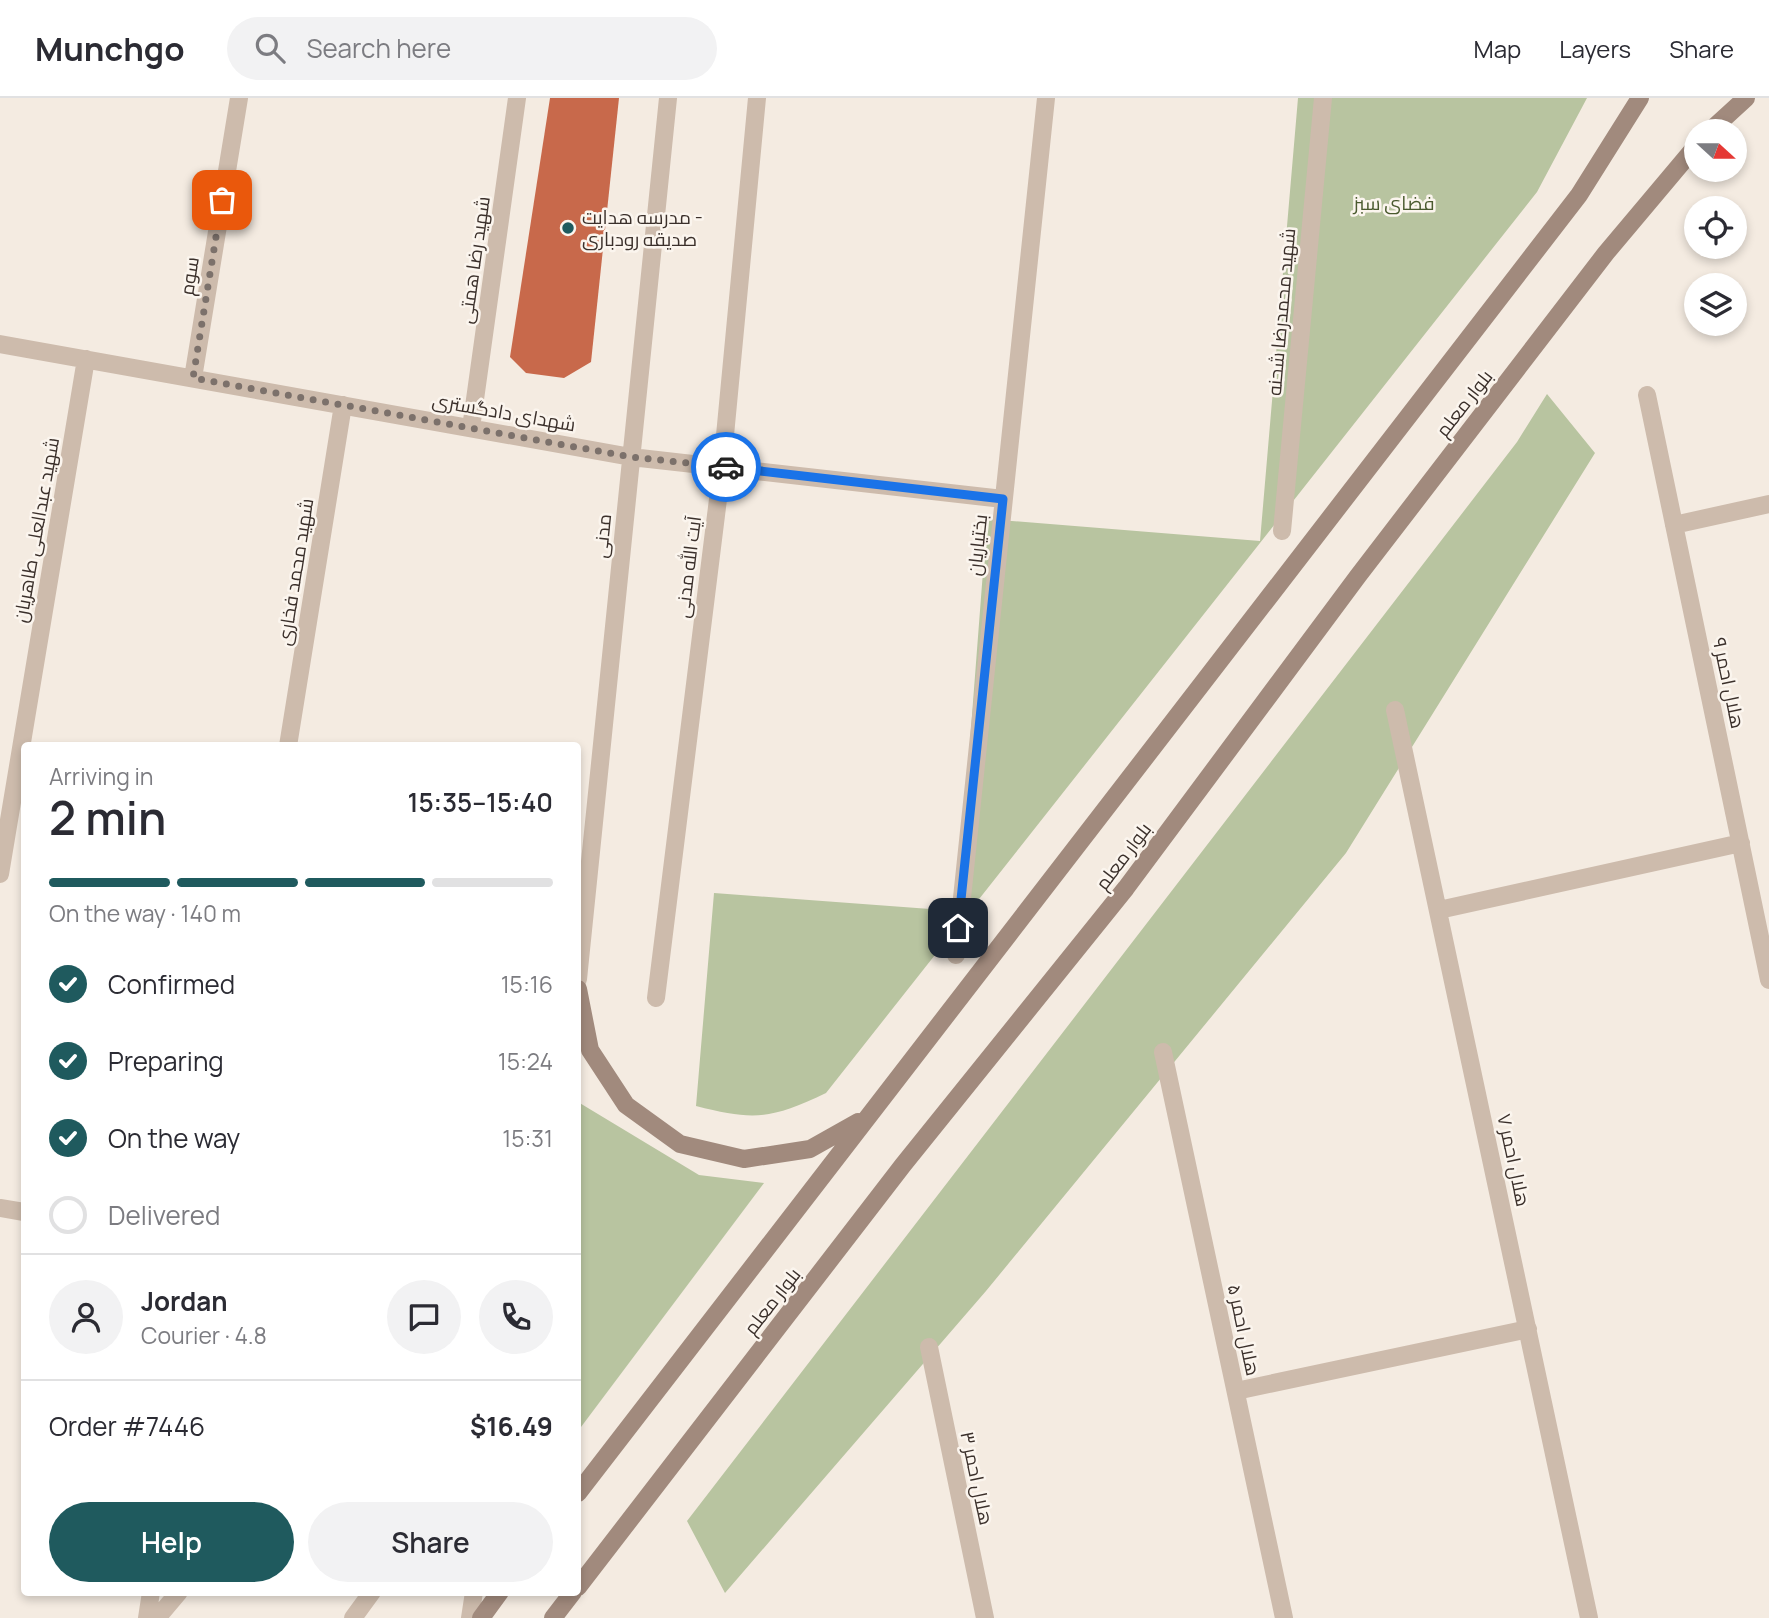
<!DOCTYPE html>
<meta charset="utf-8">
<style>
body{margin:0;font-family:Manrope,Cairo,sans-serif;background:#f2f2f3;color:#2b2b33;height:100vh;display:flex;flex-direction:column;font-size:26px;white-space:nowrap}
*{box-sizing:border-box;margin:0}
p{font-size:23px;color:#7c7c81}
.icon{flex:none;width:38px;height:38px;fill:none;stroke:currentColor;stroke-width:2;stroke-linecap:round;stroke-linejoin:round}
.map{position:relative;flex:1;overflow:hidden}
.drawer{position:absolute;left:21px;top:644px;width:560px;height:854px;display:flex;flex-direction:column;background:#fff;border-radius:7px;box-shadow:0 4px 10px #0003}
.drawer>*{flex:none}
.needle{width:46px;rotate:111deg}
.tools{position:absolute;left:1684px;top:21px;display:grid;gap:14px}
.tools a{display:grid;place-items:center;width:63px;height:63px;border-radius:50%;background:#fff;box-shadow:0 4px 10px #0003;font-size:35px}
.pin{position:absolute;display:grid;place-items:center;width:60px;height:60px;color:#fff;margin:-30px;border-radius:14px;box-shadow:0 4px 10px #0006}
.courier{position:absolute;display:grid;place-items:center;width:70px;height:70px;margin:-35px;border:5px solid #1a73e8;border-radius:50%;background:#fff;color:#222;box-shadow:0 2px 9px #0007}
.headline em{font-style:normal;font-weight:600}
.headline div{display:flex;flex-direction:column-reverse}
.headline{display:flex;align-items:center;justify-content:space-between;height:119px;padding:0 28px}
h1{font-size:46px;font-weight:600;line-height:52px}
.bar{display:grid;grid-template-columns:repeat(4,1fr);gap:10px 7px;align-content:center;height:84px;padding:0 28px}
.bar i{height:9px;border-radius:5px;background:#e1e1e2}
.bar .active{background:#1f5a5e}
.bar p{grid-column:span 4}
.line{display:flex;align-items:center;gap:18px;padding:0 28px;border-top:2px solid #e1e1e2}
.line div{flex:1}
.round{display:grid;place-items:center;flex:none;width:74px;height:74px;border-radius:37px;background:#f2f2f3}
ol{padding:0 28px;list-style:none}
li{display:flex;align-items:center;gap:21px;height:77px}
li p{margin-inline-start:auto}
li .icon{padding:7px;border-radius:50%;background:#1f5a5e;color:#fff;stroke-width:4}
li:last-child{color:#7c7c81}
li i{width:38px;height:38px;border:4px solid #e1e1e2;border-radius:50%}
.action{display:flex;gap:14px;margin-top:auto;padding:14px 28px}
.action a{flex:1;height:80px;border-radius:42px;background:#1f5a5e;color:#fff;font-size:28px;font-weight:600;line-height:80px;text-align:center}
.action a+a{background:#f2f2f3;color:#2b2b33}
header{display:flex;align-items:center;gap:42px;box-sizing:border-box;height:98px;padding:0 35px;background:#fff;border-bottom:2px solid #e1e1e2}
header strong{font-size:33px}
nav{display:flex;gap:38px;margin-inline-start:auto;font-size:24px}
.search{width:490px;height:63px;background:#f2f2f3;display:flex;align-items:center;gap:18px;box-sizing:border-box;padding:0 24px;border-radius:38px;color:#7c7c81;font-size:26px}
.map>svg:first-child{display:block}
</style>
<header>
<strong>Munchgo</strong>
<div class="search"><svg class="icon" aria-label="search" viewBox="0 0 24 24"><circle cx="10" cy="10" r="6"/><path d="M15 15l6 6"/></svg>Search here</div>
<nav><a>Map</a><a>Layers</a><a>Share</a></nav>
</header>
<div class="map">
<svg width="1769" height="1520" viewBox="0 0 1769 1520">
<rect width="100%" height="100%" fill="#f4ebe1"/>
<path fill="#b8c4a0" d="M1298,0H1587L1537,94L826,995C771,1021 755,1023 696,1008L714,795L957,813L987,421L1260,443Z
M1547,296L1595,355L1346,755L986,1193L725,1495L687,1423L1517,344Z
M578,1004L699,1077L764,1085L578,1333Z"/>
<path fill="#c8694b" d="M550,0H619L591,264L564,280L526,275L510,259Z"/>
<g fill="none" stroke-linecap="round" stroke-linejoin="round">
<path stroke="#cdbbac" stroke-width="18" d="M0,246L631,359L1003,401
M193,280L239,0
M1647,297L1769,882
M471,330L517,0
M1674,427L1769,406
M1282,433L1323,0
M1395,612L1589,1520
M288,648L343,307
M0,776L86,261
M1439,812L1741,745
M956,857L1046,0
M578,881L668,0
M656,900L722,369L757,0
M1163,954L1284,1520
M0,1110L24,1114
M929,1249L985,1520
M1236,1293L1528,1231
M147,1520L151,1494
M157,1520L179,1494
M353,1520L372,1494
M470,1520L474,1494"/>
<path stroke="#a18a7d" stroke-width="18" d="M1710,33L1746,0
M578,891L590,952L626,1007L680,1046L744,1061L810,1051L858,1024
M578,1395L1579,97L1640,0
M578,1489L903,1067L1126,790L1358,478L1606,155L1696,48
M481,1520L500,1494
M553,1520L573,1494"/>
</g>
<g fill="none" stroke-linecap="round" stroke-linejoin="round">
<path stroke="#7c716b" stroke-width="7" stroke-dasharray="0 12.6" d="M222,102L193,280L631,359L726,369"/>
<path stroke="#1a73e8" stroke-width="9" d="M726,369L1003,401L958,830"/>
</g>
<circle fill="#1f5a5e" stroke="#fbf5ee" stroke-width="2.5" cx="568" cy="130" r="7"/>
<g text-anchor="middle" stroke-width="5" stroke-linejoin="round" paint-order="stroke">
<g font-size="19" fill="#4a5a2e" stroke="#fbf5ee">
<text x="1394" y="112">فضای سبز</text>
</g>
<g font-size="19" fill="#3b302b" stroke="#fbf5ee" text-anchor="start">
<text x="582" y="126">مدرسه هدایت -<tspan x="582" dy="22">صدیقه رودباری</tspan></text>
</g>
<g font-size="19" fill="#3b302b" stroke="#fbf5ee">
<text transform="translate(474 162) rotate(-82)" y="7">شهید رضا همتی</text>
<text transform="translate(189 178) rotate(-81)" y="7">سوم</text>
<text transform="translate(1281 214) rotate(-85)" y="7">شهید محمدرضا شحنه</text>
<text transform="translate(1464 305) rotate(-52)" y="7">بلوار معلم</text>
<text transform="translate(504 314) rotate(10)" y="7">شهدای دادگستری</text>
<text transform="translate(36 432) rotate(-80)" y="7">شهید عبدالعلی طاهریان</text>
<text transform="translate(602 438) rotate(-84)" y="7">مدنی</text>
<text transform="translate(977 447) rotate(-84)" y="7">بختیاریان</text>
<text transform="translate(688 469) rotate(-83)" y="7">آیت الله مدنی</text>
<text transform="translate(295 474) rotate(-81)" y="7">شهید محمد فخاری</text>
<text transform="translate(1729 585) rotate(78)" y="7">هلال احمر ۹</text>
<text transform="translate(1123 758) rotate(-53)" y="7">بلوار معلم</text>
<text transform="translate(1514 1062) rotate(78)" y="7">هلال احمر ۷</text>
<text transform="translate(772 1203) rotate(-52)" y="7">بلوار معلم</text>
<text transform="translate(1244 1232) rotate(78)" y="7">هلال احمر ۵</text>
<text transform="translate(977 1380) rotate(78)" y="7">هلال احمر ۳</text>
</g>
</g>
</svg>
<div class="tools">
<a><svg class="needle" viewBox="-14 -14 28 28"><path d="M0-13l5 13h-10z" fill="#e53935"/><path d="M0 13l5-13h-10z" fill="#7c7c81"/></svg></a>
<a><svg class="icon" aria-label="locate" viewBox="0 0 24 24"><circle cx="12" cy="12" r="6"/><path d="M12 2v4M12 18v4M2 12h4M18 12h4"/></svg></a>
<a><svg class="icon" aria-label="layers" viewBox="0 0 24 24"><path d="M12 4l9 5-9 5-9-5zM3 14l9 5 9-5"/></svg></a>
</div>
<div class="pin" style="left:222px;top:102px;background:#ea580c"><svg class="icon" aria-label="bag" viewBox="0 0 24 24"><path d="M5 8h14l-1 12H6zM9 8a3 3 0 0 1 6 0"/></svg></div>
<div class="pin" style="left:958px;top:830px;background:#1f2937"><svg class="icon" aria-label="home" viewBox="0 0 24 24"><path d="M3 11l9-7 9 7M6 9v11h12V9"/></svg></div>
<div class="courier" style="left:726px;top:369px"><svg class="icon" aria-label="car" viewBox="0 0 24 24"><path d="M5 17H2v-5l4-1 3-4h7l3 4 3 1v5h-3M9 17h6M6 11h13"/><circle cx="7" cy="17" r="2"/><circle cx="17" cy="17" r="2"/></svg></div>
<section class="drawer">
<div class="headline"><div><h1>2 min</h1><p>Arriving in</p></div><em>15:35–15:40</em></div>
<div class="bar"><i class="active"></i><i class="active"></i><i class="active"></i><i></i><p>On the way · 140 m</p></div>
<ol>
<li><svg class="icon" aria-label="check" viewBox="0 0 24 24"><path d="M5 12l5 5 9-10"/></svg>Confirmed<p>15:16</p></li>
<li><svg class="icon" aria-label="check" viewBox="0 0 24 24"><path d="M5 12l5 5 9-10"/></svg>Preparing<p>15:24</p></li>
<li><svg class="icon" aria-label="check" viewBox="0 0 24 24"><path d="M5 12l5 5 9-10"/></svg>On the way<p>15:31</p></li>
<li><i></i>Delivered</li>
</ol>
<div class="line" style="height:126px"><a class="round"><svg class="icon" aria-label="person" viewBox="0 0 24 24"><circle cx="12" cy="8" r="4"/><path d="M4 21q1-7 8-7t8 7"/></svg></a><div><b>Jordan</b><p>Courier · 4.8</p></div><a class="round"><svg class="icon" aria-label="chat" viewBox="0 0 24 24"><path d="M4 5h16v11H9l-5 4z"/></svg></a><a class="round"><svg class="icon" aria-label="phone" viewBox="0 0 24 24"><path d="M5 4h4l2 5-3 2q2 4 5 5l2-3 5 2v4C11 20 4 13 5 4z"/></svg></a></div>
<div class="line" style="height:91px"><div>Order #7446</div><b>$16.49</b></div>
<div class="action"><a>Help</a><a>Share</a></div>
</section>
</div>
